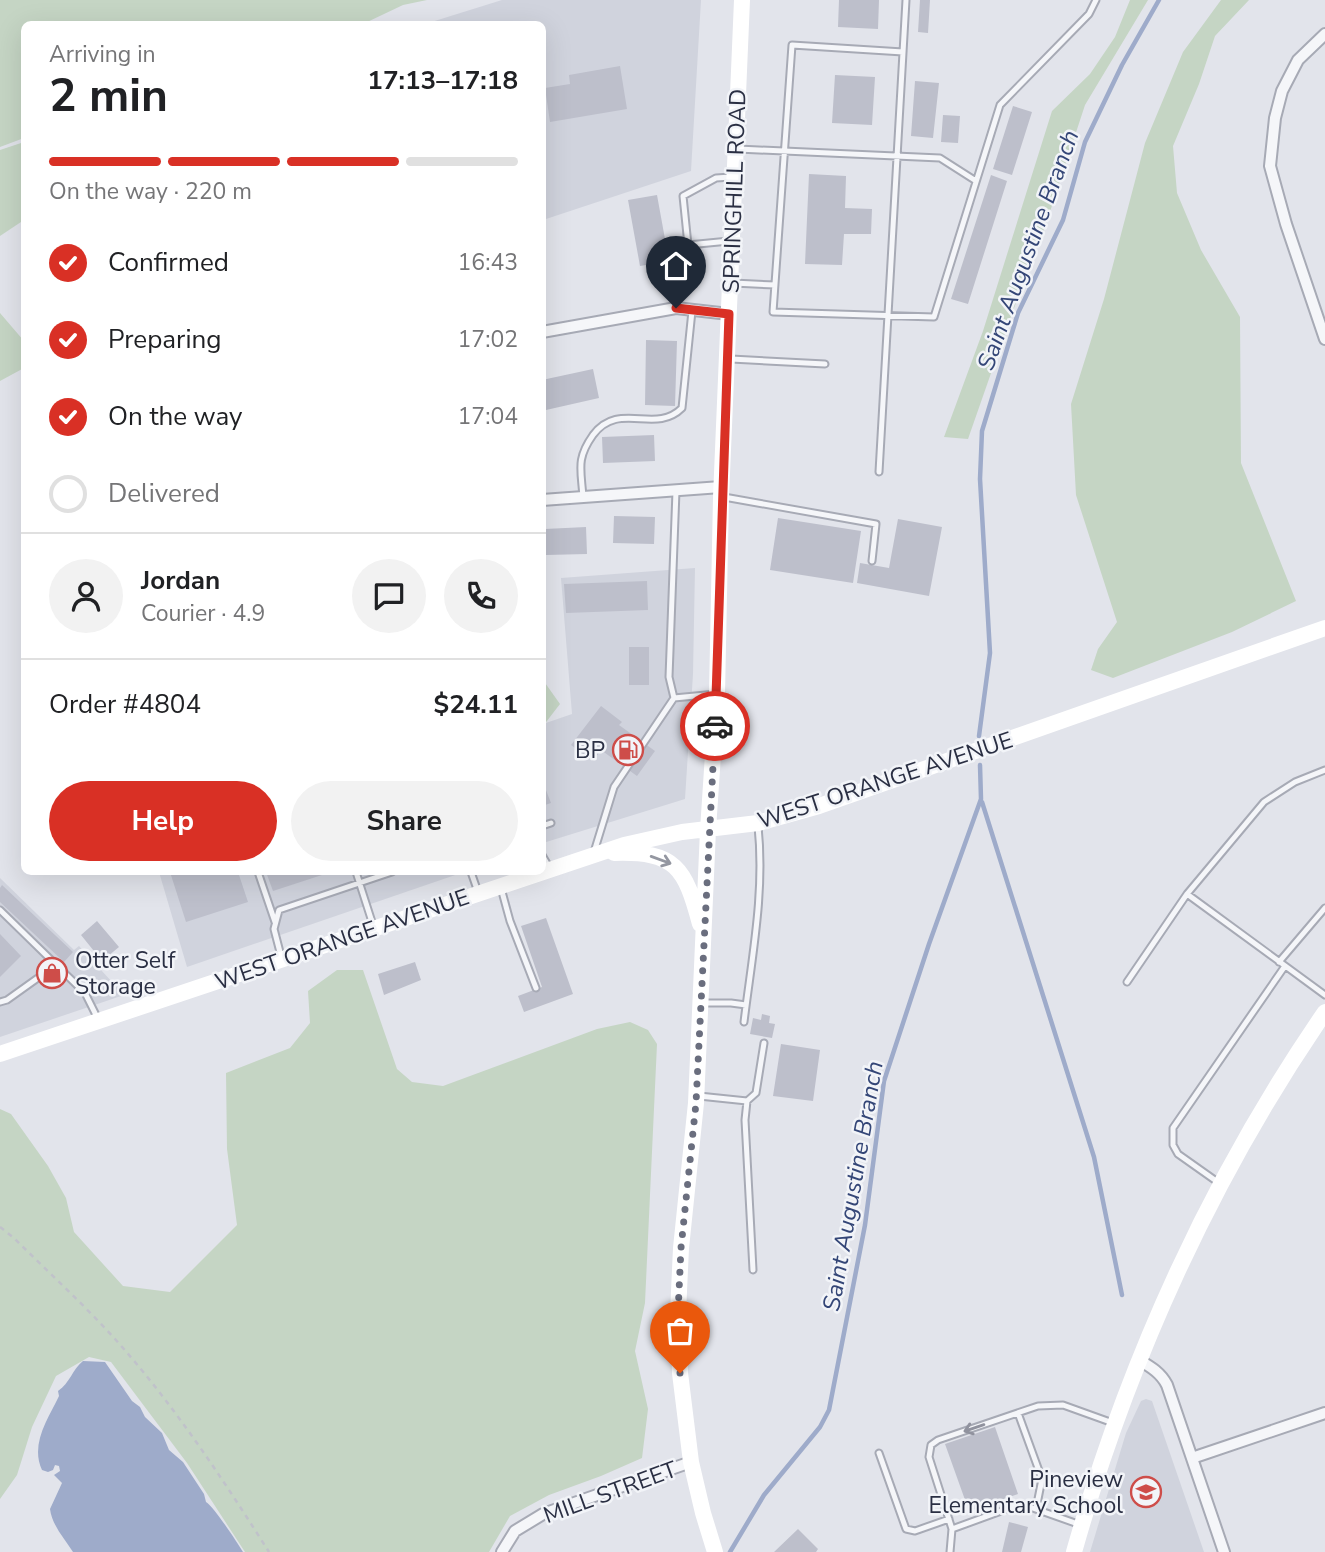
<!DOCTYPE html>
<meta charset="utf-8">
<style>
body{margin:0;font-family:"Nunito Sans",sans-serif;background:#f2f2f2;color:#202124;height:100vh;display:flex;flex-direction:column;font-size:26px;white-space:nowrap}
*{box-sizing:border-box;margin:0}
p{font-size:23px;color:#757577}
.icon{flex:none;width:38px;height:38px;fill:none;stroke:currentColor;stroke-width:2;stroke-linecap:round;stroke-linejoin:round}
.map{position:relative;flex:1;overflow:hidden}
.side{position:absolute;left:21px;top:21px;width:525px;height:854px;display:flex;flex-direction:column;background:#fff;border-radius:10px;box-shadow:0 7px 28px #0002}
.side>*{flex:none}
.pin{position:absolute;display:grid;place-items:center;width:60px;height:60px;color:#fff;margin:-72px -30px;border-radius:50% 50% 50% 0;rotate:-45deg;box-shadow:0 0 7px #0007}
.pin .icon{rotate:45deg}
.courier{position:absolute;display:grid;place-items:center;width:70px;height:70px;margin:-35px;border:5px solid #d93025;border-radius:50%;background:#fff;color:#222;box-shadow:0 2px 9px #0007}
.overview em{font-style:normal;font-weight:700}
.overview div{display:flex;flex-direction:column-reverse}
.overview{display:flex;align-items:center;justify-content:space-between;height:119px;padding:0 28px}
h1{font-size:46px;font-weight:700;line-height:52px}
.bar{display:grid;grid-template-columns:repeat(4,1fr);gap:10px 7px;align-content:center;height:84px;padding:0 28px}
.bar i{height:9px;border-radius:5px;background:#e0e0e0}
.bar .selected{background:#d93025}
.bar p{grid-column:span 4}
.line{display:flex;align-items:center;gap:18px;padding:0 28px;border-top:2px solid #e0e0e0}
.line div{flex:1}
.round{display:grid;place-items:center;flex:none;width:74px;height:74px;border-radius:37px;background:#f2f2f2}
ol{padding:0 28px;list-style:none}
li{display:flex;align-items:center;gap:21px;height:77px}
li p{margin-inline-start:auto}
li .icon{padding:7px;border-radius:50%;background:#d93025;color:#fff;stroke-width:4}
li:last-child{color:#757577}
li i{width:38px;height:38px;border:4px solid #e0e0e0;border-radius:50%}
.action{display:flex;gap:14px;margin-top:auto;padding:14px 28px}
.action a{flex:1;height:80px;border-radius:42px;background:#d93025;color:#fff;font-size:28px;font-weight:700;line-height:80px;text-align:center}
.action a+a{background:#f2f2f2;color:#202124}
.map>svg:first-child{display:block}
</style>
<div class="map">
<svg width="1325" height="1552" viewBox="0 0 1325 1552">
<rect width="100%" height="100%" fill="#e2e4eb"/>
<path fill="#d0d3dd" d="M502,0H701L691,171L543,220L542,24H425Z
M695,568L693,674L685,799L543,843V724L572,714L561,578Z
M159,872H464L187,967Z
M0,878L74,950L79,946L124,995L0,1037Z
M1146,1399L1152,1401L1204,1552H1090L1126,1433L1141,1401Z"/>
<path fill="#c5d5c4" d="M0,0H427L403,5L363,24H24V138L0,147Z
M1130,0H1148L1085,105L1044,230L1011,316L968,439L944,437L983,331L1052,111L1090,74L1115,37Z
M1221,0H1249L1215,36L1199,84L1173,146L1177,193L1201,250L1240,317L1241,463L1296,601L1232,632L1113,678L1091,670L1098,649L1117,622L1076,495L1071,404L1104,299L1145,143L1183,52Z
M24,142V220L0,236V150Z
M0,313L24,341V368L0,381Z
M542,666L543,680L560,704L543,726Z
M337,970H363L397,1069L412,1082L443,1086L597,1029L630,1022L648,1030L657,1044L645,1303L635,1351L648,1409L642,1458L601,1476L549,1495L510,1516L489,1552H245L187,1463L111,1362L89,1357L56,1376L32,1427L17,1475L0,1499V1109L11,1114L48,1166L66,1198L74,1232L123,1286L170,1292L237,1225L227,1149L226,1073L290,1048L310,1023L308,991Z"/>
<path fill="#9eabca" d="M83,1361L105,1362L132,1401L140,1407L145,1417L162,1433L169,1450L183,1462L204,1494L206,1502C214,1507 237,1542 243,1552H73C64,1538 52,1525 50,1509L62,1483L54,1475L60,1471L59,1466L55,1465L53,1470L48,1472L42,1470C30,1444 48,1419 59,1396L58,1391C70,1383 72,1370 83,1361Z"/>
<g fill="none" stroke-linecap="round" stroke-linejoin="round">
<path stroke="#9eabca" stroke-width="4.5" d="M979,736L990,653L980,479L982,431L1018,313L1063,220L1085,142L1122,65L1159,0
M982,802L1094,1157L1122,1295
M730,1552L764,1495L820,1427L829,1410L865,1225L884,1081L929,944L981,799L980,765"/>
</g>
<path fill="#bdbfcb" d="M839,0H879L878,29L838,27Z
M920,0H930L928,33L918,32Z
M620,66L627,109L550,122L545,88L570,84L569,75Z
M835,75L875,77L872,125L832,123Z
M915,81L939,83L933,138L911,136Z
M1013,106L1032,112L1012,175L993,169Z
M943,115L960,116L958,143L941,142Z
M809,174L846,176L845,208L872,209L871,234H844L842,265L805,264Z
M991,175L1007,181L968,304L951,299Z
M657,195L669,261L640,266L628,200Z
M646,340L677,341L675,406L645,405Z
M593,369L599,398L546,410L542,380Z
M654,435L655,461L603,463L602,437Z
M614,516L655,517L654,544L613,543Z
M778,518L861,531L853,583L770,570Z
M898,519L942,527L929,596L857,583L860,563L889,568Z
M586,527L587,554L546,555L545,529Z
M647,581L648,610L566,613L564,584Z
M629,647H649V685H629Z
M601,706L622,722L619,725L655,751L637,776L601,750L593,761L571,745Z
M542,780L551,803L542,806Z
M170,872H238L248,902L186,922Z
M266,872H321L322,875L273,891Z
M2,885L73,952L64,962L0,902V888Z
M546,918L573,994L524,1012L518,996L542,987L521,926Z
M97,921L119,947L102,961L81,935Z
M0,934L21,956L0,977Z
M415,962L421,980L384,995L378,974Z
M762,1014L770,1016L769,1023L775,1024L772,1038L750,1034L753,1018L761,1020Z
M781,1044L820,1050L813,1101L773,1096Z
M995,1427L1018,1494L969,1511L945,1444Z
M1009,1522L1028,1527L1021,1552H1002Z
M798,1529L818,1549L816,1552H774Z"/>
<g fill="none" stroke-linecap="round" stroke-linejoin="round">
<g stroke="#a7aab5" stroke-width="9">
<path id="service" d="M903,52L792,45L773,312L934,317L1000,105L1089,14L1096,0
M738,149L940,158L976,181
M729,241L688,245L683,196L716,178L731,177
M733,283L775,285
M731,359L825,364
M879,472L906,0
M583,497C581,469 576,459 593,435C619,400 655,435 682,408L692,311
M724,497L876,524L872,561
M674,698L716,694
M542,826L551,823
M594,852L614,787L674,698L669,677L676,491
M542,855L549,867
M258,872L275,922
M356,872L373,925
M471,872L478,892
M501,888L510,921L536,988
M1187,894L1325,995
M0,910L85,993L98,1019
M281,956L274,929L279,910L392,872
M1279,962L1325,908
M1127,982L1187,894L1264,802L1295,782L1325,770
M0,1002L7,1000L56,965
M704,1003H731L746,1005
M744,1022C752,956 765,892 758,826
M699,1096L747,1101L756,1093L764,1043
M747,1101L745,1120L753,1270
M1219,1183L1178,1154L1173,1145V1128L1285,966
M1018,1413L1042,1479L1036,1509
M879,1453L906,1529L915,1531L949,1519
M1078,1524L1027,1506H1015L952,1529L929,1457L931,1445L938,1440L1038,1406L1063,1405L1113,1423
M950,1552L952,1529"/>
</g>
<g stroke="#a7aab5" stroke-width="14">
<path id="minor" d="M1325,34L1298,60L1282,91L1275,118L1270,166L1286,224L1325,339
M542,332L676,308L729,314
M542,500L721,487
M1139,1360C1151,1367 1161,1373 1167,1385L1224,1552
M1192,1458L1325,1413
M502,1552L515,1531L543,1514L691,1462"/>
</g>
<path stroke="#c0c2ca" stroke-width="2.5" stroke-dasharray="5 5" stroke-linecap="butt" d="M0,1227L14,1238C50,1274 89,1309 123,1348C178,1411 224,1481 269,1552"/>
<use href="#service" stroke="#f5f6f9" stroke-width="5"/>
<use href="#minor" stroke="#f5f6f9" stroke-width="10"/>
<path stroke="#fff" stroke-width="16" d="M614,853C676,851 685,868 700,924
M0,1054L624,845L682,832L758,823L819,806L1325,628
M715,1552L703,1513L691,1462L680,1373L678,1313L681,1248L696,1103L708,830L717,694L721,497L742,0
M1074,1552C1128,1361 1212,1176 1325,1012"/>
</g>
<defs><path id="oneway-shaft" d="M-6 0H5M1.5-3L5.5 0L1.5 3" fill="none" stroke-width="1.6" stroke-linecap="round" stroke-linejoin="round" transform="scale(1.75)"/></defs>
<use stroke="#9497a1" href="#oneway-shaft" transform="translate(661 860) rotate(20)"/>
<use stroke="#90929e" href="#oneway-shaft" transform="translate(974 1428) rotate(161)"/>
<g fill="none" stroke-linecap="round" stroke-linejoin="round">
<path stroke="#6a6e7e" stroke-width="7" stroke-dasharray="0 12.6" d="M680,1373L678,1313L681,1248L696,1103L715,726"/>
<path stroke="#d93025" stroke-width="9" d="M676,308L729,314L715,726"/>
</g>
<defs>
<g id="fuel-ring" transform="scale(1.575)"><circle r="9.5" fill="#f2f4f8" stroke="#ce4d49" stroke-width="1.5"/><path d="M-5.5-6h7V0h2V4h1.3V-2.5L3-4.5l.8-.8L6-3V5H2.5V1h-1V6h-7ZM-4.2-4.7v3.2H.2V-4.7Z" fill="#ce4d49"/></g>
<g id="shop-ring" transform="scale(1.575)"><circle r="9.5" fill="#f2f4f8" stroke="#ce4d49" stroke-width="1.5"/><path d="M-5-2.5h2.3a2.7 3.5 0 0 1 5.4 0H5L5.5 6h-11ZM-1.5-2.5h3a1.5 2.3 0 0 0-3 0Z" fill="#ce4d49"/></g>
<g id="school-ring" transform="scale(1.575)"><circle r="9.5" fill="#f2f4f8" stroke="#ce4d49" stroke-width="1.5"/><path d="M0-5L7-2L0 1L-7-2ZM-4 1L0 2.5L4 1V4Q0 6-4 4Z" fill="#ce4d49"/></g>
</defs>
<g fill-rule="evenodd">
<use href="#fuel-ring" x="628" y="750"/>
<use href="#shop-ring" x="52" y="973"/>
<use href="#school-ring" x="1146" y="1492"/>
</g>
<g text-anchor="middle" stroke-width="5" stroke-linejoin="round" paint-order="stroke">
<g font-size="23" fill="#2a2f43" stroke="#f2f4f8">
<text transform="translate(734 191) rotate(-88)" y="8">SPRINGHILL ROAD</text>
<text transform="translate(885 780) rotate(-18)" y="8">WEST ORANGE AVENUE</text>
<text transform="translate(342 939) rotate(-19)" y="8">WEST ORANGE AVENUE</text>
<text transform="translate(610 1492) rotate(-20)" y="8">MILL STREET</text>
</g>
<g font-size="23" fill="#2a2f43" stroke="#f2f4f8" text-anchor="end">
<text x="605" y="758">BP</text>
<text x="75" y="968" text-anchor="start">Otter Self<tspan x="75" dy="26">Storage</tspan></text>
<text x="1123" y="1487">Pineview<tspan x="1123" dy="26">Elementary School</tspan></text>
</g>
<g font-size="24" font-style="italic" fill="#344677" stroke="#f2f4f8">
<text transform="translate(1028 250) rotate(-70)" y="8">Saint Augustine Branch</text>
<text transform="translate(853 1186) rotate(-80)" y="8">Saint Augustine Branch</text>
</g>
</g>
</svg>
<div class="pin" style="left:680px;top:1373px;background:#ea580c"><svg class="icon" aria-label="bag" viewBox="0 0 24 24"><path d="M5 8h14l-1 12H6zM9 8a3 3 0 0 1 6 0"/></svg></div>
<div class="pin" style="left:676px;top:308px;background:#1f2937"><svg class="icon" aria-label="home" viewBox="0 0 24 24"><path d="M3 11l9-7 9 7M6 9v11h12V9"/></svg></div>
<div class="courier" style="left:715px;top:726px"><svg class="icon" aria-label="car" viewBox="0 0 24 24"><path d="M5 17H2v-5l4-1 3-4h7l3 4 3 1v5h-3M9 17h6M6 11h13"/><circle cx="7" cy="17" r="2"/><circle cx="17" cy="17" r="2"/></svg></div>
<section class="side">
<div class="overview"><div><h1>2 min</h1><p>Arriving in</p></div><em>17:13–17:18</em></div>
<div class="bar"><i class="selected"></i><i class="selected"></i><i class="selected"></i><i></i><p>On the way · 220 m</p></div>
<ol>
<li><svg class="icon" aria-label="check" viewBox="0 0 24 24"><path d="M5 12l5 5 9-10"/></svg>Confirmed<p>16:43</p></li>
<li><svg class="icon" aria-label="check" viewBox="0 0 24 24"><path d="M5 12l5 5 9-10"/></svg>Preparing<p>17:02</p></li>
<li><svg class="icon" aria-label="check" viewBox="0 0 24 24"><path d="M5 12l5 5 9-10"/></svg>On the way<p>17:04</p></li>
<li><i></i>Delivered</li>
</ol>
<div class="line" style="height:126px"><a class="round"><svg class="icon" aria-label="person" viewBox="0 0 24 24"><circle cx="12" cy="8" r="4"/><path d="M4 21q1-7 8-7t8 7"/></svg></a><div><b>Jordan</b><p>Courier · 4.9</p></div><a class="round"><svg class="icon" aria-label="chat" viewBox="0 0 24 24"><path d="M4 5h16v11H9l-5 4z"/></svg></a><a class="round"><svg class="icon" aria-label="phone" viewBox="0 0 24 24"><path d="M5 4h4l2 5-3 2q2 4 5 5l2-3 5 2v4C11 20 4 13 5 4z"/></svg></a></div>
<div class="line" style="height:91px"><div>Order #4804</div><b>$24.11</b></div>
<div class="action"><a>Help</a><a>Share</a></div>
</section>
</div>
